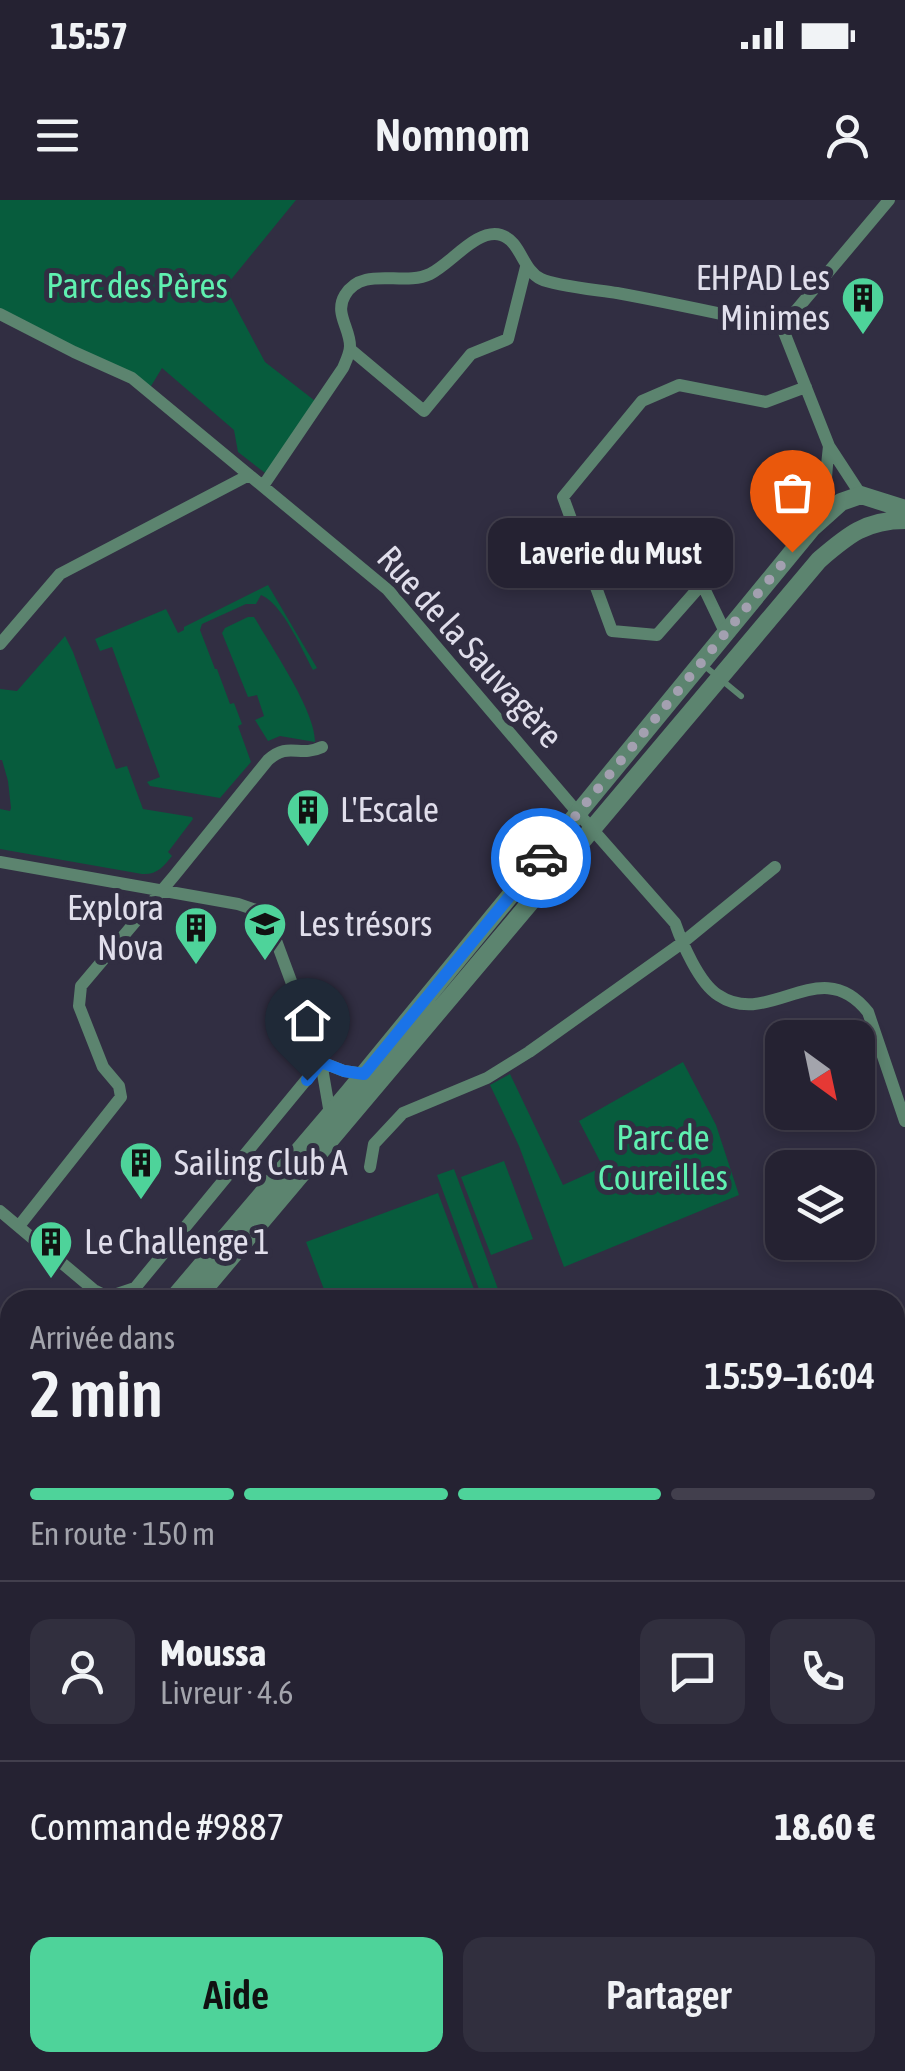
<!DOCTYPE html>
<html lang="fr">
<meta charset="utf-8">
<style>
body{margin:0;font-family:"Asap Condensed",sans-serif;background:#312f3e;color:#f1f3f6;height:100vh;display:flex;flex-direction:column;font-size:38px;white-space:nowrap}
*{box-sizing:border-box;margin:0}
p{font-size:32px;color:#a3a4ac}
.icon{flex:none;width:55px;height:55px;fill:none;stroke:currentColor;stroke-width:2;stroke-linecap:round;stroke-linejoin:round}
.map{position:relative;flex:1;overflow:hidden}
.side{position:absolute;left:0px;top:1090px;width:905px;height:782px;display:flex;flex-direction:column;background:#252232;border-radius:30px 30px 0 0;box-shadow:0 5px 15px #0003,0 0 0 2px #423f4d}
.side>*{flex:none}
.needle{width:65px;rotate:147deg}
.buttons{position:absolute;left:765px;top:820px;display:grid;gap:20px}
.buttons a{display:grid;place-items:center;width:110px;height:110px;border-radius:20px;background:#252232;box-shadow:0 5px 15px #0003,0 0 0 2px #423f4d;font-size:50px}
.pin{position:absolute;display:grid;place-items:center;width:85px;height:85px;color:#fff;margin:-102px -42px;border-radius:50% 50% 50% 0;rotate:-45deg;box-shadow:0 0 10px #0007}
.pin .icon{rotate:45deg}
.courier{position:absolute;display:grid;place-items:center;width:100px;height:100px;margin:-50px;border:8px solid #1a73e8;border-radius:50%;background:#fff;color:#222;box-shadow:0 2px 12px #0007}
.bubble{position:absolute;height:70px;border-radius:20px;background:#252232;box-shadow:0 5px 15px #0003,0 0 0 2px #423f4d;font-size:32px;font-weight:600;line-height:70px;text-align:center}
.head em{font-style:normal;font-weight:600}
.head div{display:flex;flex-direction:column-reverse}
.head{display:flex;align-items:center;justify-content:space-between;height:170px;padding:0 30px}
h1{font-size:65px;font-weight:600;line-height:75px}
.bar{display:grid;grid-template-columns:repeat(4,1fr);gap:15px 10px;align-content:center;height:120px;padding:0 30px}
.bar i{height:12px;border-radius:8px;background:#423f4d}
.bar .on{background:#4ed39a}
.bar p{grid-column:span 4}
.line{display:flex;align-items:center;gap:25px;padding:0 30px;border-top:2px solid #423f4d}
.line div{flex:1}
.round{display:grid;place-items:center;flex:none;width:105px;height:105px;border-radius:20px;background:#312f3e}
.primary-button{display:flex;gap:20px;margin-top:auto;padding:20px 30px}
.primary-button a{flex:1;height:115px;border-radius:20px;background:#4ed39a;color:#111;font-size:40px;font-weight:600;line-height:115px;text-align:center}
.primary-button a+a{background:#312f3e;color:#f1f3f6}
.status{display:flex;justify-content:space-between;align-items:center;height:70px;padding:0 50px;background:#252232;direction:ltr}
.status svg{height:28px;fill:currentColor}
header{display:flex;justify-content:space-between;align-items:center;height:130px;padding:0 30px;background:#252232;font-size:45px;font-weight:600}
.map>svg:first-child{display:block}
</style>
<div class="status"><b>15:57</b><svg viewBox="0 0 49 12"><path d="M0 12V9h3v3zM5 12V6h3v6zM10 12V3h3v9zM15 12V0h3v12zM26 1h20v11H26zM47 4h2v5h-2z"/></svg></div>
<header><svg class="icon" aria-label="menu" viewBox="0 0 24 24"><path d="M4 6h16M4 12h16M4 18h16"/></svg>Nomnom<svg class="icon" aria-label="person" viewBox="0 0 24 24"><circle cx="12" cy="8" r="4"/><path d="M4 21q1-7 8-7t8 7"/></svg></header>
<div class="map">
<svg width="905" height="1871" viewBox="0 0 905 1871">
<rect width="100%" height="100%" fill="#312e42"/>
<path fill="#075c3d" d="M0,0H296L225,87L265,162L319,204L269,276L238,252L234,230L162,168L148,191L0,114Z
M268,385L317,468L313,470C302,450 282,403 261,395L256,404H246L202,424L200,430L215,469H217L230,504L234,503L242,524L238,526L251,562L220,598L150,586L147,582L160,577L112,447L100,451L95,439L166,409L178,433L184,430V427Z
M248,417H254L256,420C272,448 316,512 315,542L280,536L268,541L255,520L264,516L257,495L248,497L222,433L225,428Z
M65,436L73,452L116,569L127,566L143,609L192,617L193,619L168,652L172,656C163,667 157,675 142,674L0,649V609L10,611L11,608L8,581L2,560H0V489L17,491Z
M683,862L716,925L739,995L564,1067L519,946L490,885L510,874L563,985L603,967L579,921Z
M504,961L533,1039L491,1055L461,977Z
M454,969L502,1100H483L437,975Z
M438,993L478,1100H328L306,1042Z
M10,1227V1352L0,1347V1230Z"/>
<path fill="#1a053e" stroke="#554672" stroke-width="2.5" d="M10,1792V1862L44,1863L47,1871H0V1795Z"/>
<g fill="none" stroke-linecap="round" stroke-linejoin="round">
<path stroke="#5c846f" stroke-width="6" d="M701,463L741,496
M0,1516L10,1543
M895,1666L905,1692
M895,1701L905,1703
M895,1711L905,1740
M128,1862L131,1871"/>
<path stroke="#5c846f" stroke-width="12" d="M0,114L74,152L132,178L388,390L578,613L675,723C682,743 699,783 718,795C770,830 820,751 868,812L905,921
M350,149L424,211L471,154L508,139L526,67
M263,286L343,168C346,161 350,153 350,146C350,128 334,113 345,95C363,65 403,87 430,74C452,63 477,28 501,35C521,41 522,70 541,79C555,86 599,90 617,93C672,103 727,115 782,127
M861,295L829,246L782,127L889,0
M829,310C823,290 827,267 829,246
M725,432L702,384L657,435L612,431L563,297L642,201L679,185L766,202L806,187
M0,444L60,374L249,275
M0,662L238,704L259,711L271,727L321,862L330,914
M321,862L344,871L364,874
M370,967L374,944L403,913L487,878L529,852L682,743L775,667
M0,1011L94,1090L108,1097L135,1088L321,862
M19,1026L121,897L119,886L103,867L79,806L81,786L174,676L268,560C289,541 299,558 322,547
M895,1230L905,1252
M895,1267L905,1263
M895,1333L905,1320
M784,1862L788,1871
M191,1871L213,1862
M532,1871L540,1862"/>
<path stroke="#5c846f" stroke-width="18" d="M861,295L905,309
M172,1100L349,892L812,328L841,302L861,295
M195,1100L819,360C847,336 865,320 905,320
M0,1382L10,1377
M717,1862L720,1871"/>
<path stroke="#70b392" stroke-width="18" d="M0,1211L7,1213"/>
</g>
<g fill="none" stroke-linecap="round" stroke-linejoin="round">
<path stroke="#a3a0b0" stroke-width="10" stroke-dasharray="0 18" d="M541,658L792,352"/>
<path stroke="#1a73e8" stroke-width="12" d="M307,880L321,862L344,871L364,874L541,658"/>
</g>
<defs>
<g id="building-pin" transform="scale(2.25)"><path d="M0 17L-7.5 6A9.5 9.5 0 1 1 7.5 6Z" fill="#4ed39a" stroke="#312e42"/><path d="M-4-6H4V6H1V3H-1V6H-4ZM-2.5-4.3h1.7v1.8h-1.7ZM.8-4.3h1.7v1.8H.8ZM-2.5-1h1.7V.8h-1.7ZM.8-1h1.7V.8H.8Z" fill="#111"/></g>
<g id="school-pin" transform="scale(2.25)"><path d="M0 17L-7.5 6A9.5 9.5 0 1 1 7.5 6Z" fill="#4ed39a" stroke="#312e42"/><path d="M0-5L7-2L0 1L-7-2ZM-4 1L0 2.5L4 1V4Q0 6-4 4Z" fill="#111"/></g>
</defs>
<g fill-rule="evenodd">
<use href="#building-pin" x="863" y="98"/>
<use href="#building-pin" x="308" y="610"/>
<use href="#school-pin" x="265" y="724"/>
<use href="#building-pin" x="196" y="728"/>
<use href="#building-pin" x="141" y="963"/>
<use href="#building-pin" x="51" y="1042"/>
</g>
<g text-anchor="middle" stroke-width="10" stroke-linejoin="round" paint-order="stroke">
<g font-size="35" fill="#e0deeb" stroke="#312e42" text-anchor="start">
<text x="830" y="90" text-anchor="end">EHPAD Les<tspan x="830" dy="40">Minimes</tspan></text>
<text x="340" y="622">L'Escale</text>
<text x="164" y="720" text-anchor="end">Explora<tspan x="164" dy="40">Nova</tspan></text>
<text x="298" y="736">Les trésors</text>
<text x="174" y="975">Sailing Club A</text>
<text x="84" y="1054">Le Challenge 1</text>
</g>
<g font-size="35" fill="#5ff0b0" stroke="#312e42">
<text x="137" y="98">Parc des Pères</text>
<text x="663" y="950">Parc de<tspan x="663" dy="40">Coureilles</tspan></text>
</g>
<g font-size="35" fill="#e0deeb" stroke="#312e42">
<text transform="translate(470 447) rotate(48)" y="12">Rue de la Sauvagère</text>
</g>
</g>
</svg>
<div class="buttons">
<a><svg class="needle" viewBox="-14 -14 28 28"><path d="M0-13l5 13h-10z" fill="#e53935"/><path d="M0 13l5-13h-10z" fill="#a3a4ac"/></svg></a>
<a><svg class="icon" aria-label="layers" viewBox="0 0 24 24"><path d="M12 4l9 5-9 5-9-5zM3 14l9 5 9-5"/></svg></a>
</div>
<div class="pin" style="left:792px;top:352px;background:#ea580c"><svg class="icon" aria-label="bag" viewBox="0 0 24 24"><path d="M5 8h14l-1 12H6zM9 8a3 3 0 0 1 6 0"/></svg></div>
<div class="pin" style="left:307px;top:880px;background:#1f2937"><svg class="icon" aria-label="home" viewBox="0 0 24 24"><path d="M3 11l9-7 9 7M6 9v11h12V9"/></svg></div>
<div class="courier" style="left:541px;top:658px"><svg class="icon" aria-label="car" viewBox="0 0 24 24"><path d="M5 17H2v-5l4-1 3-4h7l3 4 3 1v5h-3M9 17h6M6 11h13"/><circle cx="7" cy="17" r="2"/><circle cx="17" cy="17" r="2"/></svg></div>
<div class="bubble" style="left:488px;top:318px;width:245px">Laverie du Must</div>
<section class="side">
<div class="head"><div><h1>2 min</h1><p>Arrivée dans</p></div><em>15:59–16:04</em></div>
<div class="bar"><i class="on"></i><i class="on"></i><i class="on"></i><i></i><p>En route · 150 m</p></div>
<div class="line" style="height:180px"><a class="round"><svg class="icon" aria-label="person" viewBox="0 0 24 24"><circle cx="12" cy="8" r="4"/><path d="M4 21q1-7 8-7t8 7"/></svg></a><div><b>Moussa</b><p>Livreur · 4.6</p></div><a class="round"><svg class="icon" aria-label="chat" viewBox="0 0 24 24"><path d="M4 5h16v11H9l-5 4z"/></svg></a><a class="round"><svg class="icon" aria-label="phone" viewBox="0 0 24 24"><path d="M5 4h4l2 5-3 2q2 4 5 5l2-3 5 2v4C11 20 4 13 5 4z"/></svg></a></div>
<div class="line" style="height:130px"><div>Commande #9887</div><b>18.60 €</b></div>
<div class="primary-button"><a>Aide</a><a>Partager</a></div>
</section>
</div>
